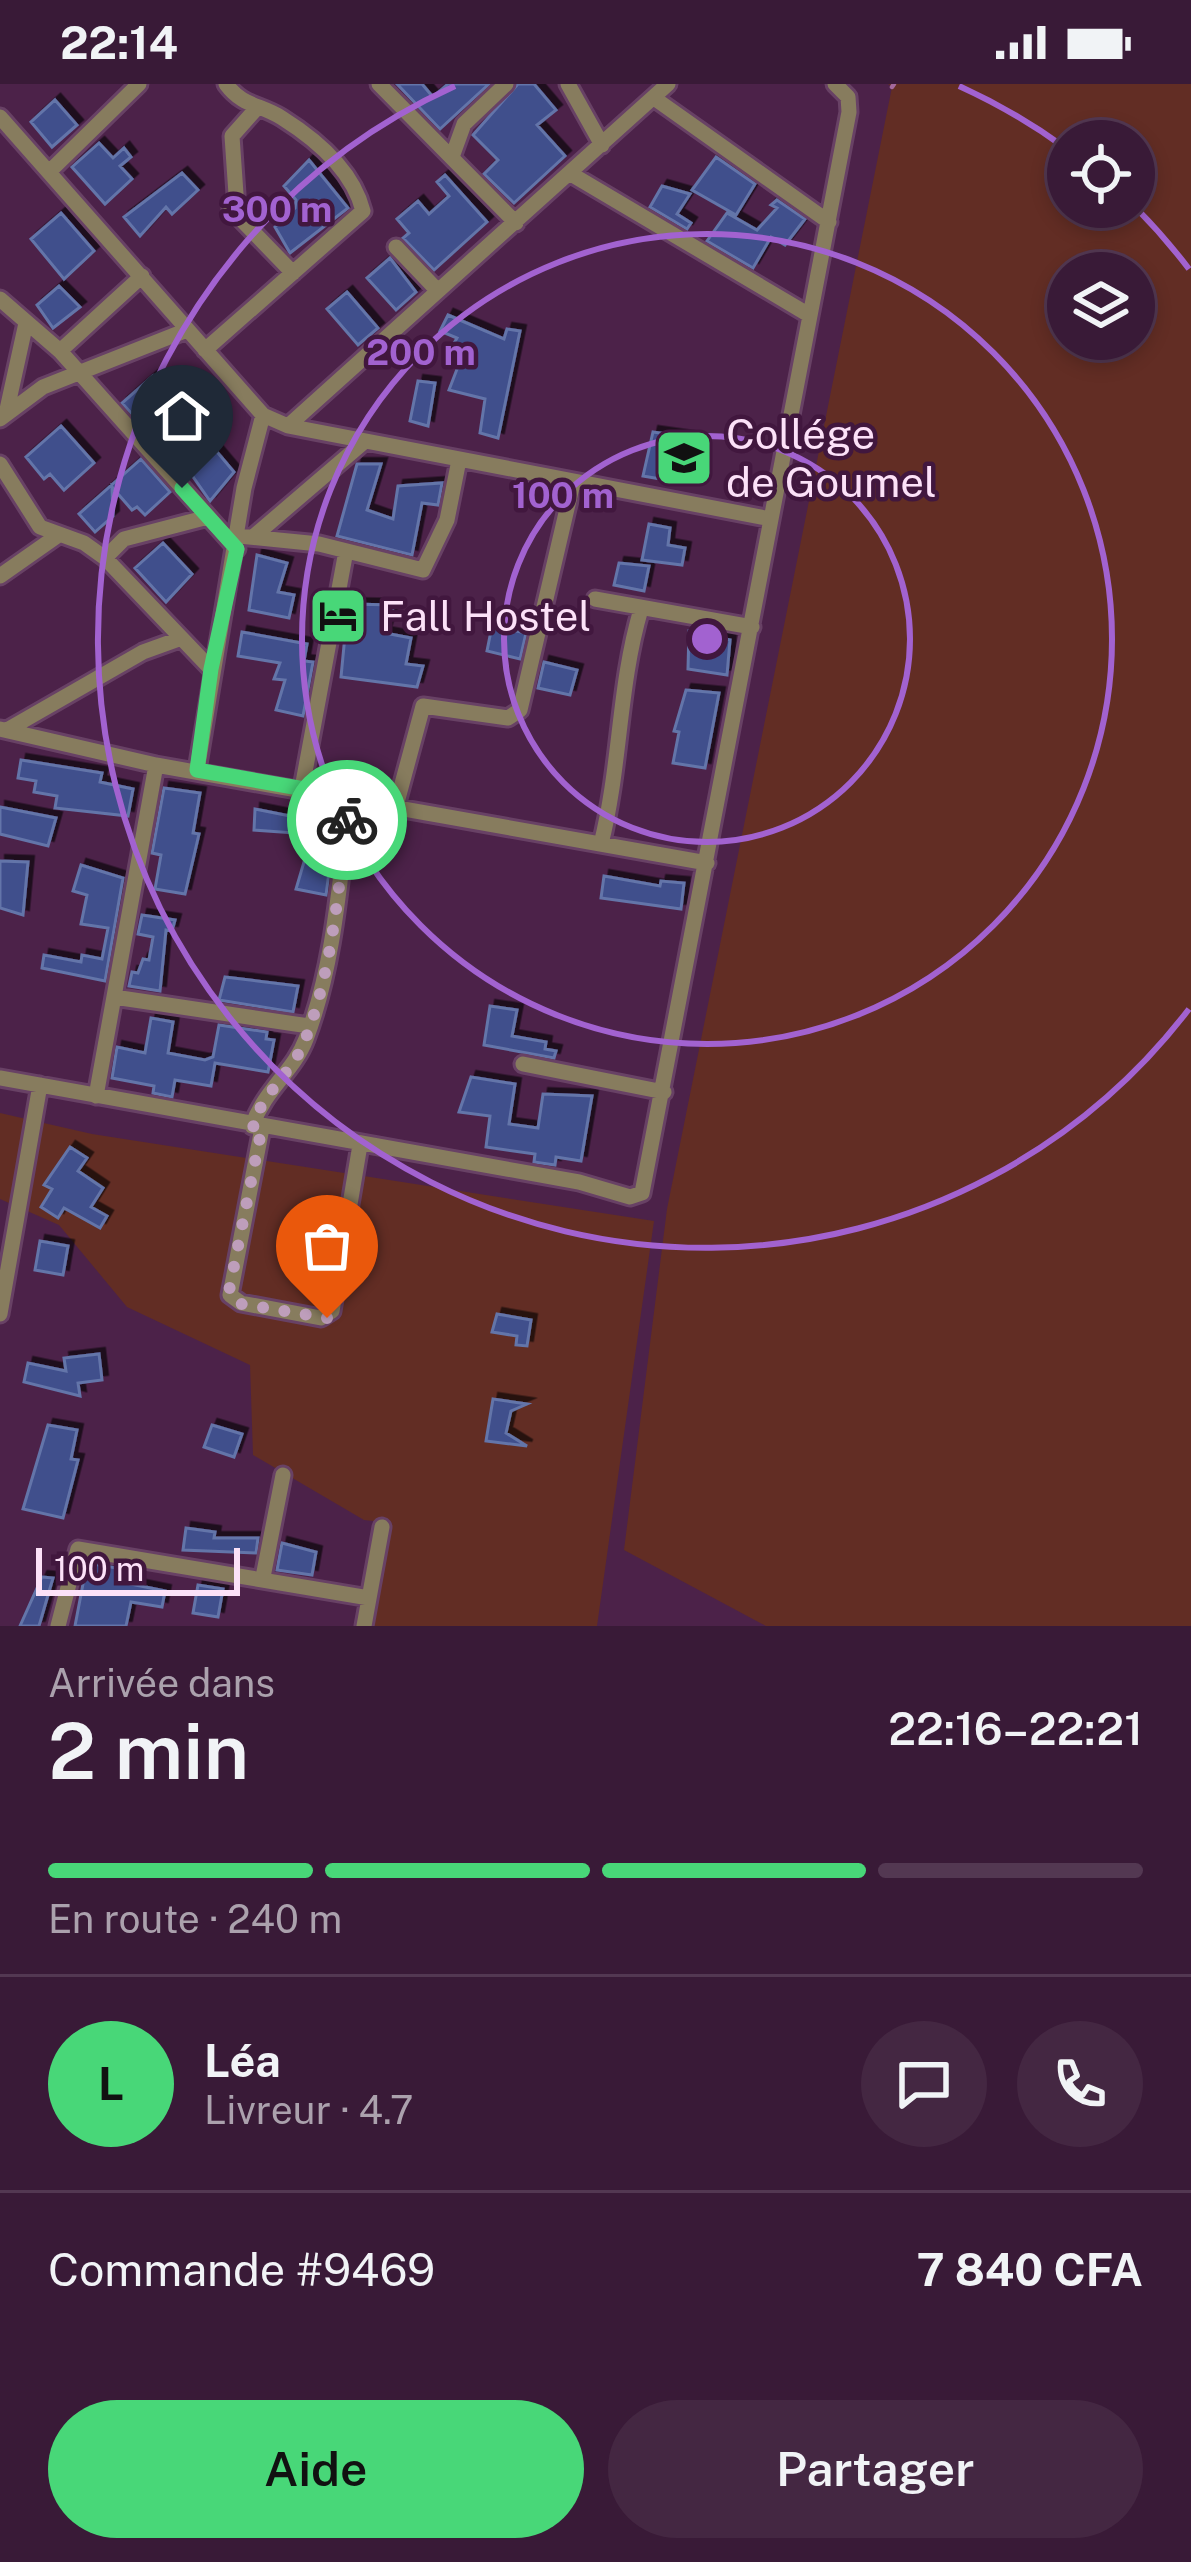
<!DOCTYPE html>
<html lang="fr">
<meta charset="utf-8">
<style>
body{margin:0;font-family:"Public Sans",sans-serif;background:#442742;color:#f1f3f6;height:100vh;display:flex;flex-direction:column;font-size:45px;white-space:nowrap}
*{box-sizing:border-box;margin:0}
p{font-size:39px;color:#aba1ad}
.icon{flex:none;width:66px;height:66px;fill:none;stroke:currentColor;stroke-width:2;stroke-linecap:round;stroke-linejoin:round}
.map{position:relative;height:1542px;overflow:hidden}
.sheet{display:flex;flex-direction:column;background:#391a37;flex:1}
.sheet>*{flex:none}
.tools{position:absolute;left:1047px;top:36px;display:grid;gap:24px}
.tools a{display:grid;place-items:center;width:108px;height:108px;border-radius:50%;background:#391a37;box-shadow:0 6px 18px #0003,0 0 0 3px #533852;font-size:60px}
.scale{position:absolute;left:36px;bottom:30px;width:204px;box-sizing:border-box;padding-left:12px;border:6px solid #fce1f8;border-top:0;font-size:33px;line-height:42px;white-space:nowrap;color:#fce1f8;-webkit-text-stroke:9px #41173e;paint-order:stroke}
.pin{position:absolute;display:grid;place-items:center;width:102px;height:102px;color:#fff;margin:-123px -51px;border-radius:50% 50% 50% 0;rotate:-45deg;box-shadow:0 0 12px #0007}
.pin .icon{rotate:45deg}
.courier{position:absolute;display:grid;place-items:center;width:120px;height:120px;margin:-60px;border:9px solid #48d778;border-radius:50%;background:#fff;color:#222;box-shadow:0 3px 15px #0007}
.summary em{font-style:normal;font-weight:600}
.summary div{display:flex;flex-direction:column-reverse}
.summary{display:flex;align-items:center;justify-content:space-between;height:204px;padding:0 48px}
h1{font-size:78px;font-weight:600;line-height:90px}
.bar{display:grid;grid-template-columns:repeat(4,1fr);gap:18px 12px;align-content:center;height:144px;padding:0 48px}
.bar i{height:15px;border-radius:9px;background:#533852}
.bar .active{background:#48d778}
.bar p{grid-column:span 4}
.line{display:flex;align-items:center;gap:30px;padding:0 48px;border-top:3px solid #533852}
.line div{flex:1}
.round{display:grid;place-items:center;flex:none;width:126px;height:126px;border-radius:63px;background:#442742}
.action{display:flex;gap:24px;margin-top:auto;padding:24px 48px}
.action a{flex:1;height:138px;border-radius:72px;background:#48d778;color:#111;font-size:48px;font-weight:600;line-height:138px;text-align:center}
.action a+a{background:#442742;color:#f1f3f6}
.status{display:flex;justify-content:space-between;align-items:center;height:84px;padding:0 60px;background:#391a37;direction:ltr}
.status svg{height:33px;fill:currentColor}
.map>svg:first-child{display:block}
</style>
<div class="status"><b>22:14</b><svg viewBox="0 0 49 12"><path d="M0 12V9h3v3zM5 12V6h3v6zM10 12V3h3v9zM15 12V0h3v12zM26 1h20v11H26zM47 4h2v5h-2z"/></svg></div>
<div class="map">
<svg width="1191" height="1542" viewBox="0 0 1191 1542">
<defs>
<filter id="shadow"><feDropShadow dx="5.5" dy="-5.5" stdDeviation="0" flood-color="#0009"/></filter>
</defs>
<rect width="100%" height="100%" fill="#4c2249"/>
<path fill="#622d24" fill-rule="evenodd" d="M888,0H1191V1542H766L624,1466L667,1125L892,3ZM1134,57V123H1068V57ZM1134,189V255H1068V189Z
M0,1029L92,1050L654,1137L597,1542H374L392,1439L364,1436L253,1371L250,1281L127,1223L59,1141L0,1115Z"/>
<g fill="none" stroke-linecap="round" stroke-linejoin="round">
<path stroke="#a4699d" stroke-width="4.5" d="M892,3L894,0"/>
</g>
<path fill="#3f4f8c" stroke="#6474a9" stroke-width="3" filter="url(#shadow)" d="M397,0H422L433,13L448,0H489L440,45Z
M518,0H534L556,26L537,41L565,72L514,119L484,90L498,76L473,51Z
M55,16L77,41L52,63L31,38Z
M99,59L113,74L124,64L131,73L120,82L132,95L105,120L72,83Z
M716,73L755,100L736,131L692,106Z
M309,76L348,124L290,169L275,143L295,124L296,116L284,102Z
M182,89L198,106L172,130L166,123L140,152L124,133Z
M445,91L487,138L434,186L403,154L409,149L397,135L418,117L429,130L449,112L437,98Z
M662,102L690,110L677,130L691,139L687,145L650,123Z
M777,116L805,135L785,161L771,153L753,184L707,157L727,129L757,146L777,124L771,121Z
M61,129L94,167L64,195L31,155Z
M390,174L416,208L396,226L367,194Z
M59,202L80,223L53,244L37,221Z
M347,208L378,244L358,261L327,225Z
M448,231L504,255L507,245L520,247L498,354L480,349L485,315L449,306L459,280L445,275L457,254L440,247Z
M153,292L234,388L210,417L177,370L172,374L122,319Z
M418,297L435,299L428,342L410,337Z
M61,342L94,379L64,406L50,390L44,395L26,373Z
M653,348L688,353L684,399L643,392Z
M141,375L170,408L145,431L137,423L132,426L112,403L113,432L95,448L79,430Z
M357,380H381L367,426L393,435L398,402L442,399L438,421L422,419L412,471L337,452Z
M649,440L670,444L668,461L685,464L682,481L642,476Z
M163,459L192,490L166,518L135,484Z
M257,471L287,479L278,508L294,511L289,534L249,526Z
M619,479L649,482L644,507L614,501Z
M348,520L394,521L385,549L411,554L406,580L423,582L417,603L341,593Z
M492,542L526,549L520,575L487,567Z
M689,547L730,556L727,591L688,585Z
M242,548L307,560L304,577L313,578L303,632L276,626L285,596L274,595L280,579L238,572Z
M544,578L577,586L570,611L538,604Z
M686,606L719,609L705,684L673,679L679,648L674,647Z
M21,676L102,689L100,698L133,705L128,732L55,724L57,712L34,708L36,697L18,694Z
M164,704L200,709L193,749L199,750L185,810L155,805L161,771L152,769Z
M0,723L56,734L48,762L0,750Z
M255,725L295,733L294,749L254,746Z
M309,761L332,765L326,811L296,805Z
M0,777L28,778L23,831L0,824Z
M81,781L123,794L105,897L42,884L44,871L81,878L82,871L102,875L108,844L81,840L87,811L73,807Z
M604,792L660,802L661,797L684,799L681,825L601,814Z
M142,831L175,836L172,847L166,846L160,907L129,902L132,888L138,889L143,875L149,876L153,853L138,850Z
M225,893L298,902L293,928L219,916Z
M490,922L517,926L512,952L546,958L545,965L556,967L554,974L484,961Z
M151,934L173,938L168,969L205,976L213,973L219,941L267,948L266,955L274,956L268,988L215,979L211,1002L175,996L172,1013L153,1009L154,1002L112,994L117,963L145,969Z
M471,993L515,1000L509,1040L538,1044L543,1010L592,1012L581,1077L556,1073L555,1081L534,1078L535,1070L486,1063L490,1032L459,1028Z
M70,1063L87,1074L78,1087L103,1104L91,1123L107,1132L100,1144L64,1124L58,1134L41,1123L52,1105L44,1101Z
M40,1157L68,1162L63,1191L35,1186Z
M497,1230L531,1236L527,1262L516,1261L517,1252L492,1248Z
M99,1270L102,1296L78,1299L80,1312L24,1298L28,1279L66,1287L64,1274Z
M493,1315L527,1320L511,1327L506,1349L527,1362L486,1357Z
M48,1341L77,1346L71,1375L78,1376L63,1434L23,1425Z
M212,1341L242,1350L234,1373L204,1363Z
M186,1444L215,1448L214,1454H258L256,1469L183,1466Z
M282,1459L316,1468L312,1491L277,1486Z
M87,1479L134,1487L131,1500L165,1507L162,1523L131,1518L126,1542H75Z
M42,1493L53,1494L39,1542H20Z
M198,1501L223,1505L218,1533L193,1529Z"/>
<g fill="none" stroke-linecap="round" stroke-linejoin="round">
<g stroke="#684165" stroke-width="21">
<path id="minor" d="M379,0L516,139
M568,0L602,61
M654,14L829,138
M256,25L232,52L236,110L231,125L293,189
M0,33L263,331L288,342L771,435
M452,73L464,40L506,0
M49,88L139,0
M571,90L809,231
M396,163L436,205
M0,215L60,267L237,465
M205,266L363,127C353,87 317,56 282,34C260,20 243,23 226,0
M60,267L142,192
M6,330L26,239
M0,335L43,303L187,246
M288,342L668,0
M0,380L40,443L84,459L105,474L211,585
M239,452L319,460L423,486L447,436L459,376
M253,453L365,357
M105,474L124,455L208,433
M0,492L57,452
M595,515L752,543
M0,645L156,681L707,779
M7,646L143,568L179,555
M197,686L244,404L263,331
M302,704L346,467
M396,722L423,622L508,634L520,626L573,399
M601,760C621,681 618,603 641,525
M114,913L309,942
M523,980L664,1008
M0,994L579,1098L630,1113L642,1109L849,28L848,13L835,0
M96,1012L156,681
M252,1042C265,1005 294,987 306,955C335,879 340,792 350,713
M262,1044L230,1211L241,1219L321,1234L332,1227L360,1061
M0,1230L40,1001
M263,1493L283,1391
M58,1542L78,1465L369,1514
M364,1542L382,1443"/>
</g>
<use href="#minor" stroke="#877c5e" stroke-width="15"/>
</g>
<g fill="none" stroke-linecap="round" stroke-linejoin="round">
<path stroke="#be9ebb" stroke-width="12" stroke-dasharray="0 21.6" d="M327,1234L241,1220L229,1207L262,1043L252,1042C265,1006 293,988 305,956C332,888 338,808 347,736"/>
<path stroke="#48d778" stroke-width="15" d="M182,404L237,465L211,585L197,686L350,713L347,736"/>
</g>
<g fill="none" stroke="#a262d0" stroke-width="6">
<circle cx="707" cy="555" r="203"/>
<circle cx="707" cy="555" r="405"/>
<path d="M1189 925A608 608 0 1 1 455 2M959 2A608 608 0 0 1 1064 63M1137 125A608 608 0 0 1 1189 185"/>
</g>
<defs>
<g id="school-square" transform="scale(3)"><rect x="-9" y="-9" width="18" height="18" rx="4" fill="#48d778" stroke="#41173e"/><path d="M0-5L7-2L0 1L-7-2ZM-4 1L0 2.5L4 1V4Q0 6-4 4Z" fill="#111"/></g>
<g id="hotel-square" transform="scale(3)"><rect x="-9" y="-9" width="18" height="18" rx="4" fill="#48d778" stroke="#41173e"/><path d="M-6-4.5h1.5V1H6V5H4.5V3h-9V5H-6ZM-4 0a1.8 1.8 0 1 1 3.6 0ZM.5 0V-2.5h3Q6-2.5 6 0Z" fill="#111"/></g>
</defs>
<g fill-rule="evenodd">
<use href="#school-square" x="684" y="374"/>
<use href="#hotel-square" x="338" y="532"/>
</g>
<g text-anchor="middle" stroke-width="9" stroke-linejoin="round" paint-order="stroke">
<g font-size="42" fill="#fce1f8" stroke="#41173e" text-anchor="start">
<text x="726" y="365">Collége<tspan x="726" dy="48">de Goumel</tspan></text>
<text x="380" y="547">Fall Hostel</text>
</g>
</g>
<circle cx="707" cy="555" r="18" fill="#a262d0" stroke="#41173e" stroke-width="6"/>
<g font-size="36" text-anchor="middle" font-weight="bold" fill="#a262d0" stroke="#41173e" stroke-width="9" stroke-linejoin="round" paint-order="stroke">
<text x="277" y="138">300 m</text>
<text x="421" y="281">200 m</text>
<text x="563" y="424">100 m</text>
</g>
</svg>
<div class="tools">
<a><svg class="icon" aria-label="locate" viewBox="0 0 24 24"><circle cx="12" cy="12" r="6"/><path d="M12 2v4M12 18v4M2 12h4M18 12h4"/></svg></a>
<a><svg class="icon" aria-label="layers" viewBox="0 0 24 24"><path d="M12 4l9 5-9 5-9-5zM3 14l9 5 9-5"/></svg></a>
</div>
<div class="scale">100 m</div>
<div class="pin" style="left:327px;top:1234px;background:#ea580c"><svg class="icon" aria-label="bag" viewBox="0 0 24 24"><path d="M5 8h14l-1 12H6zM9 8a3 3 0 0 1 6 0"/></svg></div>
<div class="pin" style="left:182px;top:404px;background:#1f2937"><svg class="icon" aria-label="home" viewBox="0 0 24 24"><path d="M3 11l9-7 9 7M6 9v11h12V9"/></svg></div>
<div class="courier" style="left:347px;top:736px"><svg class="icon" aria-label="bike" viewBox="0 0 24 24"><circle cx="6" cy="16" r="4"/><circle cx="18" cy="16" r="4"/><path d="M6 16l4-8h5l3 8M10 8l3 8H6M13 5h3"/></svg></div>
</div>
<section class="sheet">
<div class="summary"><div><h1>2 min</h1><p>Arrivée dans</p></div><em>22:16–22:21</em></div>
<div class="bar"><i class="active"></i><i class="active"></i><i class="active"></i><i></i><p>En route · 240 m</p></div>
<div class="line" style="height:216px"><b class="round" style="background:#48d778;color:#111">L</b><div><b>Léa</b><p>Livreur · 4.7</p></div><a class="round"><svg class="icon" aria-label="chat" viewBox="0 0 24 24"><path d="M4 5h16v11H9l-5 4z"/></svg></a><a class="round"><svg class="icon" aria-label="phone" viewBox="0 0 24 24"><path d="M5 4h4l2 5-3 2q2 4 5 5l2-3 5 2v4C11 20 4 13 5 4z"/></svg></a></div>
<div class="line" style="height:156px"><div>Commande #9469</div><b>7 840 CFA</b></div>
<div class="action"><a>Aide</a><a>Partager</a></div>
</section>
